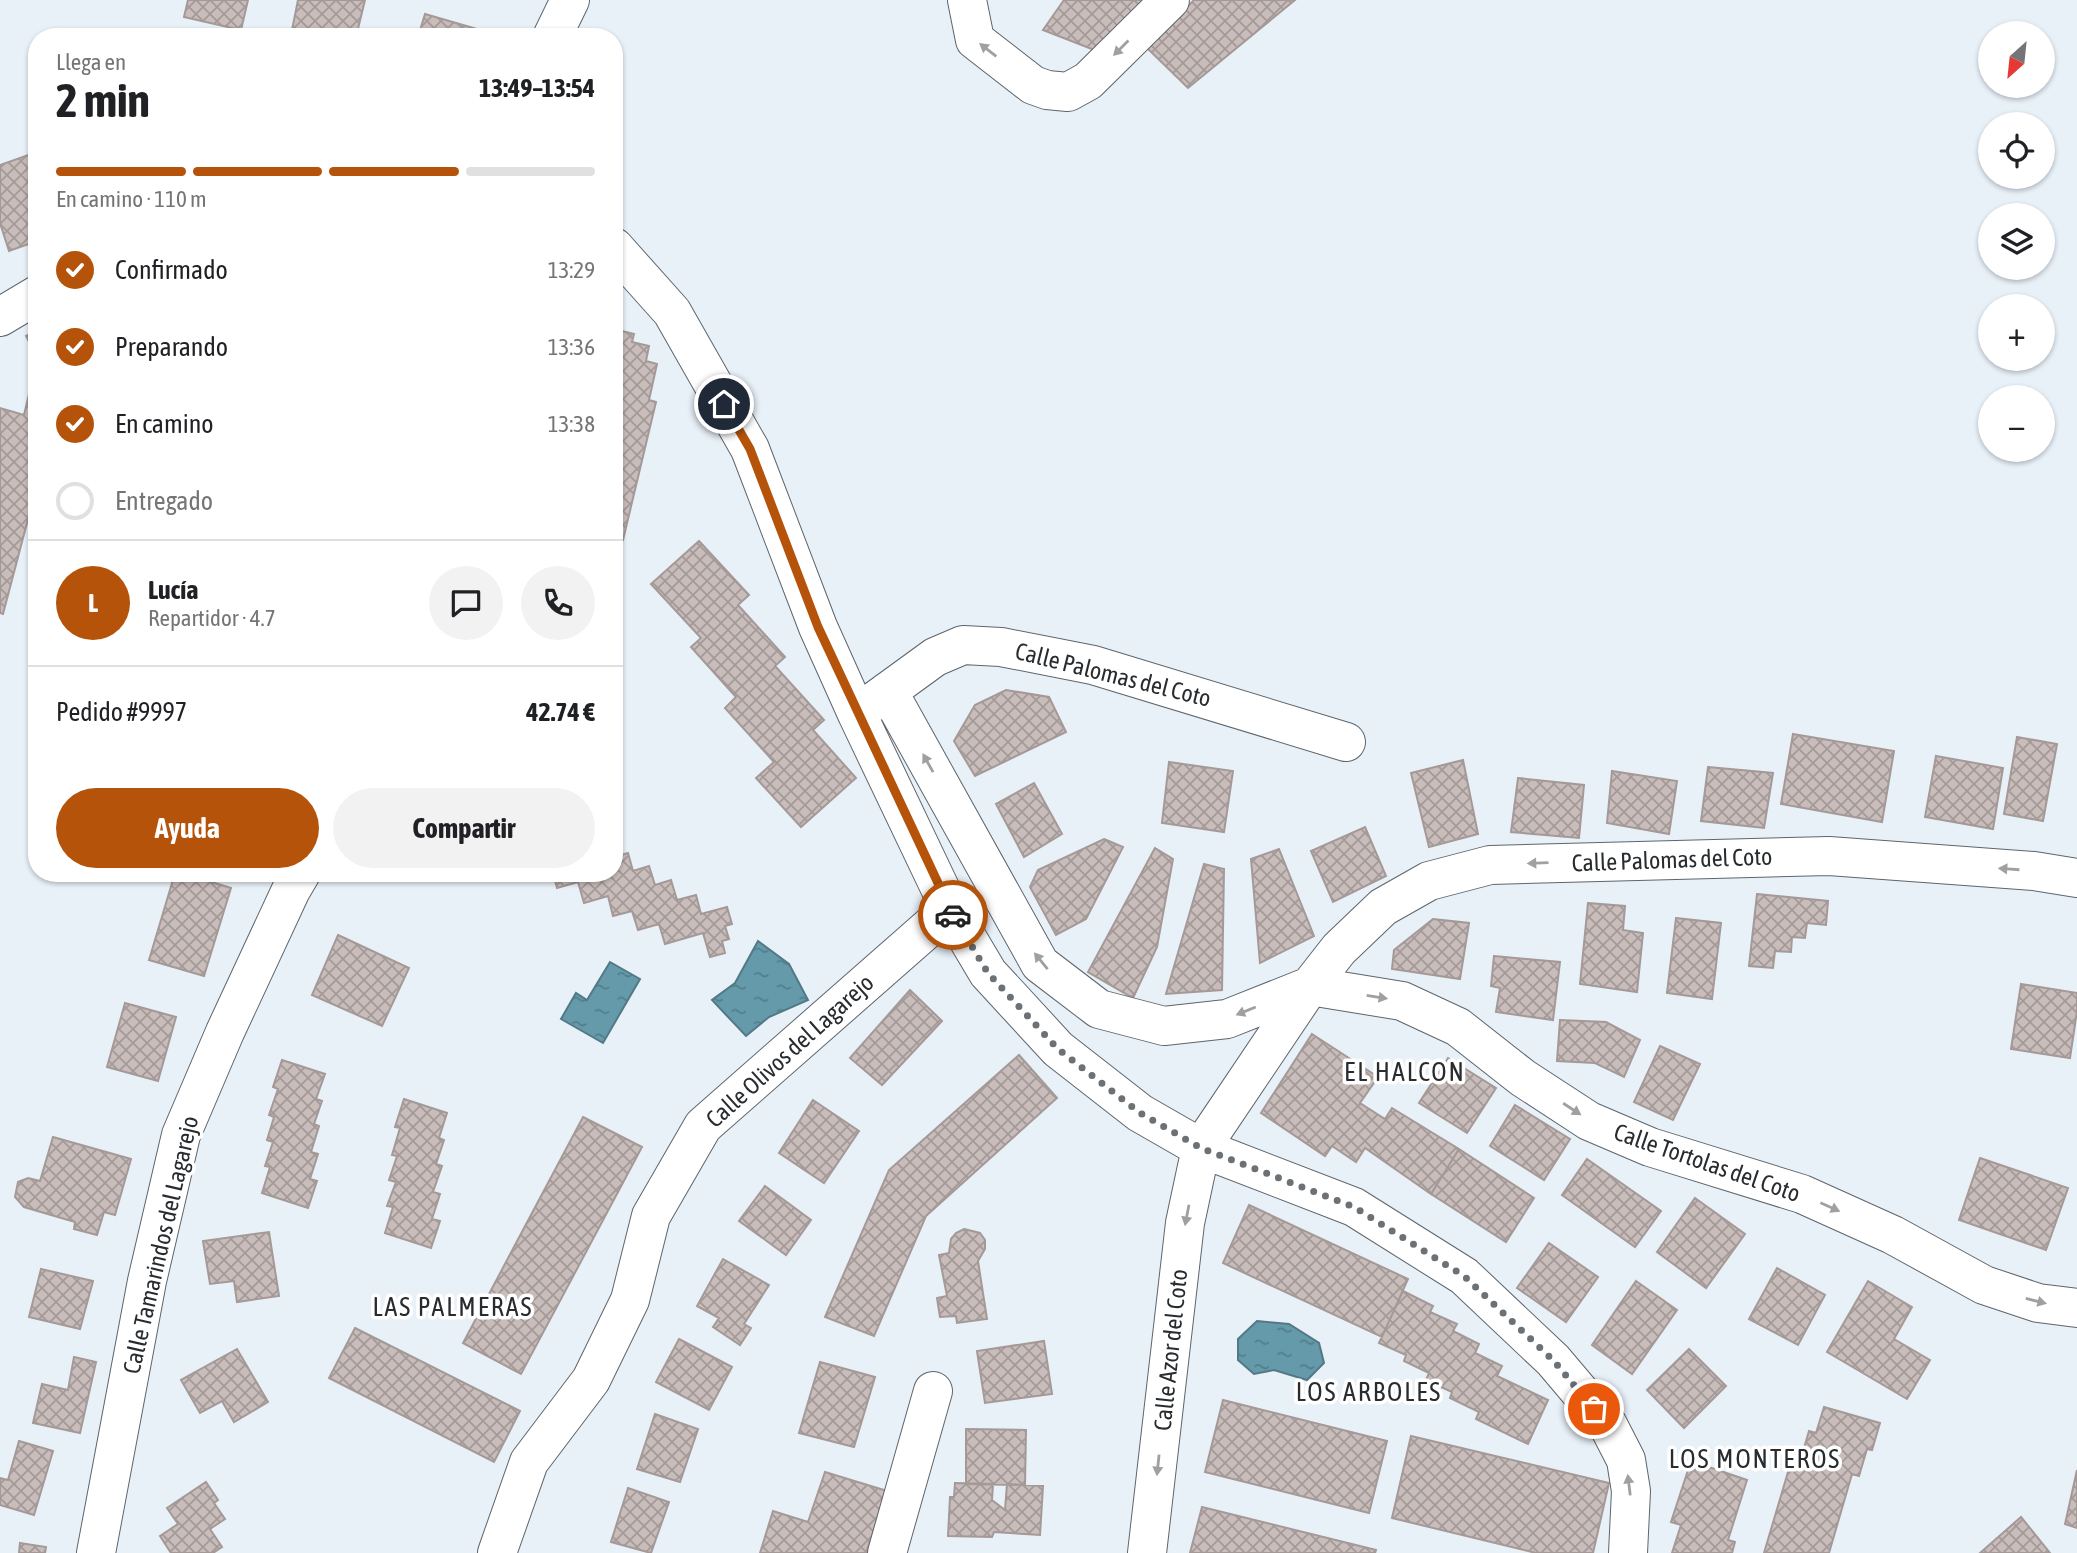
<!DOCTYPE html>
<html lang="es">
<meta charset="utf-8">
<style>
body{margin:0;font-family:"Asap Condensed",sans-serif;background:#f2f2f2;color:#202124;height:100vh;display:flex;flex-direction:column;font-size:26px;white-space:nowrap}
*{box-sizing:border-box;margin:0}
p{font-size:23px;color:#757577}
.icon{flex:none;width:38px;height:38px;fill:none;stroke:currentColor;stroke-width:2;stroke-linecap:round;stroke-linejoin:round}
.map{position:relative;flex:1;overflow:hidden}
.side{position:absolute;left:28px;top:28px;width:595px;height:854px;display:flex;flex-direction:column;background:#fff;border-radius:28px;box-shadow:0 2px 5px #0004}
.side>*{flex:none}
.needle{width:46px;rotate:207deg}
.fabs{position:absolute;left:1978px;top:21px;display:grid;gap:14px}
.fabs a{display:grid;place-items:center;width:77px;height:77px;border-radius:50%;background:#fff;box-shadow:0 2px 5px #0004;font-size:35px}
.pin{position:absolute;display:grid;place-items:center;width:60px;height:60px;color:#fff;margin:-30px;border:4px solid #fff;border-radius:50%;box-shadow:0 2px 7px #0007}
.courier{position:absolute;display:grid;place-items:center;width:70px;height:70px;margin:-35px;border:5px solid #b45309;border-radius:50%;background:#fff;color:#222;box-shadow:0 2px 9px #0007}
.summary em{font-style:normal;font-weight:700}
.summary div{display:flex;flex-direction:column-reverse}
.summary{display:flex;align-items:center;justify-content:space-between;height:119px;padding:0 28px}
h1{font-size:46px;font-weight:700;line-height:52px}
.bar{display:grid;grid-template-columns:repeat(4,1fr);gap:10px 7px;align-content:center;height:84px;padding:0 28px}
.bar i{height:9px;border-radius:5px;background:#e0e0e0}
.bar .active{background:#b45309}
.bar p{grid-column:span 4}
.line{display:flex;align-items:center;gap:18px;padding:0 28px;border-top:2px solid #e0e0e0}
.line div{flex:1}
.round{display:grid;place-items:center;flex:none;width:74px;height:74px;border-radius:37px;background:#f2f2f2}
ol{padding:0 28px;list-style:none}
li{display:flex;align-items:center;gap:21px;height:77px}
li p{margin-inline-start:auto}
li .icon{padding:7px;border-radius:50%;background:#b45309;color:#fff;stroke-width:4}
li:last-child{color:#757577}
li i{width:38px;height:38px;border:4px solid #e0e0e0;border-radius:50%}
.action{display:flex;gap:14px;margin-top:auto;padding:14px 28px}
.action a{flex:1;height:80px;border-radius:42px;background:#b45309;color:#fff;font-size:28px;font-weight:700;line-height:80px;text-align:center}
.action a+a{background:#f2f2f2;color:#202124}
.map>svg:first-child{display:block}
</style>
<div class="map">
<svg width="2077" height="1553" viewBox="0 0 2077 1553">
<defs>
<pattern id="water-ripples" width="26" height="14" patternUnits="userSpaceOnUse" patternTransform="scale(1.75)"><rect width="26" height="14" fill="#649aaa"/><path d="M2 4q2-2 4 0t4 0M15 11q2-2 4 0t4 0" fill="none" stroke="#527e8b"/></pattern>
<pattern id="building-cross-hatch" width="8" height="8" patternUnits="userSpaceOnUse" patternTransform="scale(1.75)"><rect width="8" height="8" fill="#c9bdbb"/><path d="M0 0l8 8M0 8l8-8" fill="none" stroke="#a39a98"/></pattern>
</defs>
<rect width="100%" height="100%" fill="#e8f0f8"/>
<path fill="url(#water-ripples)" stroke="#527985" stroke-width="2" d="M758,941L789,964L808,1000L769,1017L746,1036L712,1000L735,983Z
M610,962L640,979L603,1043L561,1019L576,993L587,1000Z
M1257,1321L1289,1324L1319,1343L1324,1363L1307,1380L1274,1370L1254,1374L1238,1360V1339Z"/>
<path fill="url(#building-cross-hatch)" stroke="#a49997" stroke-width="2" d="M188,0H248L241,30L184,17Z
M298,0H365L356,37H300L291,35Z
M1064,0H1146L1097,51L1043,30Z
M1194,0H1295L1188,88L1147,48Z
M425,14L487,32L485,37H418Z
M37,152V241L9,251L0,223V165Z
M614,329L634,334L632,342L649,346L646,361L657,364L649,400L656,402L623,540L615,538L614,540V392L622,360L614,358Z
M37,330V357L26,336Z
M37,387V485L3,614L0,613V408L24,415L30,390Z
M699,541L749,595L738,605L785,657L775,666L824,720L813,730L856,778L801,827L756,778L774,762L725,708L736,697L691,647L701,638L651,584Z
M1006,690L1049,697L1066,732L975,776L954,741L975,705Z
M1793,734L1894,751L1882,822L1781,804Z
M2017,737L2057,744L2043,821L2004,814Z
M1936,756L2003,768L1993,829L1925,817Z
M1463,760L1478,834L1429,847L1411,773Z
M1169,762L1233,771L1224,832L1162,823Z
M1708,767L1773,773L1764,828L1701,821Z
M1612,771L1677,781L1669,834L1607,823Z
M1518,778L1584,785L1579,838L1511,832Z
M1034,783L1062,834L1024,857L996,804Z
M1365,827L1386,876L1333,902L1311,851Z
M1104,839L1123,847L1086,919L1056,935L1030,887L1038,870Z
M1155,848L1173,859L1157,947L1133,998L1088,972Z
M1279,849L1314,936L1260,963L1251,859Z
M628,853L633,871L649,866L655,885L671,880L677,900L696,895L701,914L727,907L732,924L725,926L729,939L722,941L725,953L710,957L703,933L665,944L659,924L638,930L632,911L613,916L608,896L584,903L578,882L557,888L553,873H614V857Z
M1204,864L1224,869L1222,990L1166,994Z
M175,873H182L231,888L204,976L149,960Z
M1757,894L1828,901L1826,925L1807,923L1805,938L1792,937L1791,952L1775,951L1773,968L1749,966Z
M1588,903L1625,906L1623,930L1643,933L1637,992L1580,984Z
M1676,918L1721,923L1712,999L1667,993Z
M1433,919L1469,923L1460,979L1392,969L1394,950Z
M338,935L409,968L382,1026L312,995Z
M1494,956L1560,962L1553,1020L1496,1012L1500,988L1491,986Z
M2021,984L2077,993V1011L2070,1058L2011,1049Z
M910,990L942,1021L882,1085L850,1058Z
M125,1003L176,1017L158,1081L107,1067Z
M1560,1020L1606,1022L1640,1040L1624,1077L1595,1063L1557,1061Z
M1312,1034L1378,1077L1360,1103L1385,1119L1392,1108L1459,1149L1431,1194L1365,1148L1356,1162L1332,1146L1325,1156L1261,1113Z
M1660,1046L1700,1064L1673,1120L1634,1102Z
M1019,1055L1057,1098L926,1216L874,1336L825,1317L889,1170Z
M1448,1058L1496,1088L1467,1133L1419,1103Z
M282,1060L325,1074L316,1099L322,1101L314,1124L319,1126L311,1152L318,1154L310,1179L317,1181L308,1208L262,1193L270,1167L265,1166L273,1142L267,1140L274,1117L269,1115L278,1089L273,1087Z
M404,1099L447,1113L439,1138L444,1140L436,1164L442,1166L433,1192L440,1194L432,1219L440,1221L431,1248L385,1233L393,1207L387,1206L396,1182L389,1180L397,1156L392,1155L400,1128L395,1127Z
M813,1100L859,1131L824,1183L779,1153Z
M1515,1105L1570,1139L1544,1180L1490,1146Z
M583,1117L642,1147L521,1374L463,1343Z
M53,1137L131,1159L115,1215L104,1212L97,1235L74,1229L75,1222L24,1207L15,1197L18,1182L28,1178L40,1181Z
M1459,1149L1534,1198L1506,1242L1431,1194Z
M1980,1158L2068,1188L2046,1250L1959,1220Z
M1587,1159L1661,1211L1635,1247L1562,1195Z
M765,1186L811,1220L786,1255L739,1221Z
M1695,1198L1745,1234L1706,1288L1657,1252Z
M1249,1205L1408,1279L1382,1337L1223,1263Z
M964,1229L980,1233L985,1240V1249L978,1261L987,1319L957,1323L956,1316L940,1317L937,1298L947,1296L939,1255L949,1253L951,1239L956,1233Z
M269,1232L279,1296L237,1302L234,1281L210,1284L203,1241Z
M1549,1243L1598,1277L1566,1322L1517,1288Z
M723,1259L769,1285L744,1324L751,1328L740,1345L713,1327L719,1318L697,1306Z
M1777,1268L1825,1295L1798,1345L1749,1319Z
M41,1269L93,1281L80,1329L29,1317Z
M1636,1281L1677,1310L1632,1374L1592,1345Z
M1868,1281L1912,1307L1894,1339L1930,1360L1907,1399L1827,1352Z
M1403,1291L1433,1306L1430,1312L1457,1324L1453,1331L1479,1344L1475,1353L1502,1366L1497,1376L1548,1400L1528,1444L1476,1419L1479,1412L1450,1398L1452,1392L1426,1380L1429,1373L1404,1361L1406,1355L1379,1343Z
M355,1328L520,1411L494,1462L329,1378Z
M679,1339L732,1367L709,1410L656,1382Z
M1044,1341L1052,1394L985,1403L977,1351Z
M237,1349L268,1402L234,1422L222,1401L200,1413L181,1380Z
M1689,1349L1726,1386L1684,1428L1647,1390Z
M74,1357L96,1362L80,1433L33,1423L42,1384L68,1390Z
M820,1362L875,1377L854,1447L799,1433Z
M1223,1400L1387,1441L1369,1513L1205,1472Z
M1824,1407L1880,1423L1872,1450L1867,1449L1859,1476L1852,1474L1829,1553H1764L1793,1455L1801,1458L1809,1431L1816,1433Z
M655,1414L698,1429L680,1482L637,1469Z
M966,1429L1026,1430L1025,1485L966,1484Z
M1411,1436L1609,1483L1593,1553H1536L1392,1518Z
M19,1441L53,1451L34,1515L0,1505V1478L8,1480Z
M1691,1461L1747,1480L1728,1540L1735,1542L1732,1553H1672L1681,1525L1671,1522Z
M2077,1470V1528L2065,1524Z
M825,1472L887,1491L866,1553H760L773,1511L808,1522Z
M206,1482L218,1500L214,1503L225,1519L210,1529L222,1547L213,1553H171L160,1536L178,1524L167,1508Z
M955,1483L993,1484L992,1500L1005,1510L1007,1484L1043,1486L1040,1535L994,1532L992,1537L948,1536L950,1497H954Z
M628,1488L669,1502L651,1553L611,1542Z
M1202,1507L1376,1550L1375,1553H1190Z
M2021,1517L2050,1553H1980Z
M20,1543L46,1547L45,1553H19Z"/>
<g fill="none" stroke-linecap="round" stroke-linejoin="round">
<g stroke="#5e656b" stroke-width="40">
<path id="street" d="M967,0L975,40L1033,85L1047,90L1068,92L1088,81L1170,0
M552,37L570,0
M614,247L672,312L750,449L818,627L857,714L950,909L988,973L1058,1049L1140,1113L1201,1148L1354,1207L1464,1276L1553,1360L1608,1425L1626,1460L1631,1491L1628,1553
M0,317L37,295
M888,691L1040,964L1099,1009L1164,1026L1227,1019L1310,986
M869,705L935,657L963,645L1001,647L1093,665L1346,742
M1310,986L1402,1001L1458,1027L1523,1078L1589,1121L1650,1147L1802,1194L1893,1235L1984,1285L2038,1303L2077,1308
M96,1553L147,1281L181,1135L225,1032L291,890L301,873
M497,1553L529,1462L591,1380L630,1300L651,1216L703,1126L950,909
M887,1553L933,1391
M1147,1553L1185,1223L1201,1148L1310,986L1339,949L1383,907L1429,881L1490,865L1829,856L2034,871L2077,878"/>
</g>
<use href="#street" stroke="#fff" stroke-width="38"/>
</g>
<defs><path id="oneway-solid" d="M-6-.8H1V-3.2L6.5 0L1 3.2V.8H-6Z" transform="scale(1.75)"/></defs>
<g fill="#9fa0a1">
<use href="#oneway-solid" transform="translate(1121 48) rotate(135)"/>
<use href="#oneway-solid" transform="translate(988 50) rotate(-142)"/>
<use href="#oneway-solid" transform="translate(928 763) rotate(-119)"/>
<use href="#oneway-solid" transform="translate(1538 863) rotate(178)"/>
<use href="#oneway-solid" transform="translate(2009 869) rotate(-176)"/>
<use href="#oneway-solid" transform="translate(1041 961) rotate(-129)"/>
<use href="#oneway-solid" transform="translate(1377 997) rotate(9)"/>
<use href="#oneway-solid" transform="translate(1246 1011) rotate(158)"/>
<use href="#oneway-solid" transform="translate(1572 1109) rotate(33)"/>
<use href="#oneway-solid" transform="translate(1830 1207) rotate(24)"/>
<use href="#oneway-solid" transform="translate(1187 1215) rotate(101)"/>
<use href="#oneway-solid" transform="translate(2036 1301) rotate(14)"/>
<use href="#oneway-solid" transform="translate(1158 1465) rotate(96)"/>
<use href="#oneway-solid" transform="translate(1629 1485) rotate(-97)"/>
</g>
<g fill="none" stroke-linecap="round" stroke-linejoin="round">
<path stroke="#6c7175" stroke-width="7" stroke-dasharray="0 12.6" d="M953,915L988,973L1058,1049L1140,1113L1201,1148L1354,1207L1464,1276L1553,1360L1594,1409"/>
<path stroke="#b45309" stroke-width="9" d="M724,404L750,449L818,627L953,915"/>
</g>
<g text-anchor="middle" stroke-width="7" stroke-linejoin="round" paint-order="stroke">
<g font-size="24" fill="#292c2f" stroke="#fff">
<text transform="translate(1113 675) rotate(14)" y="8">Calle Palomas del Coto</text>
<text transform="translate(1672 860) rotate(-2)" y="8">Calle Palomas del Coto</text>
<text transform="translate(790 1051) rotate(-42)" y="8">Calle Olivos del Lagarejo</text>
<text transform="translate(1707 1163) rotate(19)" y="8">Calle Tortolas del Coto</text>
<text transform="translate(161 1245) rotate(-77)" y="8">Calle Tamarindos del Lagarejo</text>
<text transform="translate(1171 1350) rotate(-84)" y="8">Calle Azor del Coto</text>
</g>
<g font-size="26" letter-spacing="2" fill="#292c2f" stroke="#fff">
<text x="1405" y="1081">EL HALCON</text>
<text x="453" y="1316">LAS PALMERAS</text>
<text x="1369" y="1401">LOS ARBOLES</text>
<text x="1755" y="1468">LOS MONTEROS</text>
</g>
</g>
</svg>
<div class="fabs">
<a><svg class="needle" viewBox="-14 -14 28 28"><path d="M0-13l5 13h-10z" fill="#e53935"/><path d="M0 13l5-13h-10z" fill="#757577"/></svg></a>
<a><svg class="icon" aria-label="locate" viewBox="0 0 24 24"><circle cx="12" cy="12" r="6"/><path d="M12 2v4M12 18v4M2 12h4M18 12h4"/></svg></a>
<a><svg class="icon" aria-label="layers" viewBox="0 0 24 24"><path d="M12 4l9 5-9 5-9-5zM3 14l9 5 9-5"/></svg></a>
<a>+</a>
<a>−</a>
</div>
<div class="pin" style="left:1594px;top:1409px;background:#ea580c"><svg class="icon" aria-label="bag" viewBox="0 0 24 24"><path d="M5 8h14l-1 12H6zM9 8a3 3 0 0 1 6 0"/></svg></div>
<div class="pin" style="left:724px;top:404px;background:#1f2937"><svg class="icon" aria-label="home" viewBox="0 0 24 24"><path d="M3 11l9-7 9 7M6 9v11h12V9"/></svg></div>
<div class="courier" style="left:953px;top:915px"><svg class="icon" aria-label="car" viewBox="0 0 24 24"><path d="M5 17H2v-5l4-1 3-4h7l3 4 3 1v5h-3M9 17h6M6 11h13"/><circle cx="7" cy="17" r="2"/><circle cx="17" cy="17" r="2"/></svg></div>
<section class="side">
<div class="summary"><div><h1>2 min</h1><p>Llega en</p></div><em>13:49–13:54</em></div>
<div class="bar"><i class="active"></i><i class="active"></i><i class="active"></i><i></i><p>En camino · 110 m</p></div>
<ol>
<li><svg class="icon" aria-label="check" viewBox="0 0 24 24"><path d="M5 12l5 5 9-10"/></svg>Confirmado<p>13:29</p></li>
<li><svg class="icon" aria-label="check" viewBox="0 0 24 24"><path d="M5 12l5 5 9-10"/></svg>Preparando<p>13:36</p></li>
<li><svg class="icon" aria-label="check" viewBox="0 0 24 24"><path d="M5 12l5 5 9-10"/></svg>En camino<p>13:38</p></li>
<li><i></i>Entregado</li>
</ol>
<div class="line" style="height:126px"><b class="round" style="background:#b45309;color:#fff">L</b><div><b>Lucía</b><p>Repartidor · 4.7</p></div><a class="round"><svg class="icon" aria-label="chat" viewBox="0 0 24 24"><path d="M4 5h16v11H9l-5 4z"/></svg></a><a class="round"><svg class="icon" aria-label="phone" viewBox="0 0 24 24"><path d="M5 4h4l2 5-3 2q2 4 5 5l2-3 5 2v4C11 20 4 13 5 4z"/></svg></a></div>
<div class="line" style="height:91px"><div>Pedido #9997</div><b>42.74 €</b></div>
<div class="action"><a>Ayuda</a><a>Compartir</a></div>
</section>
</div>
